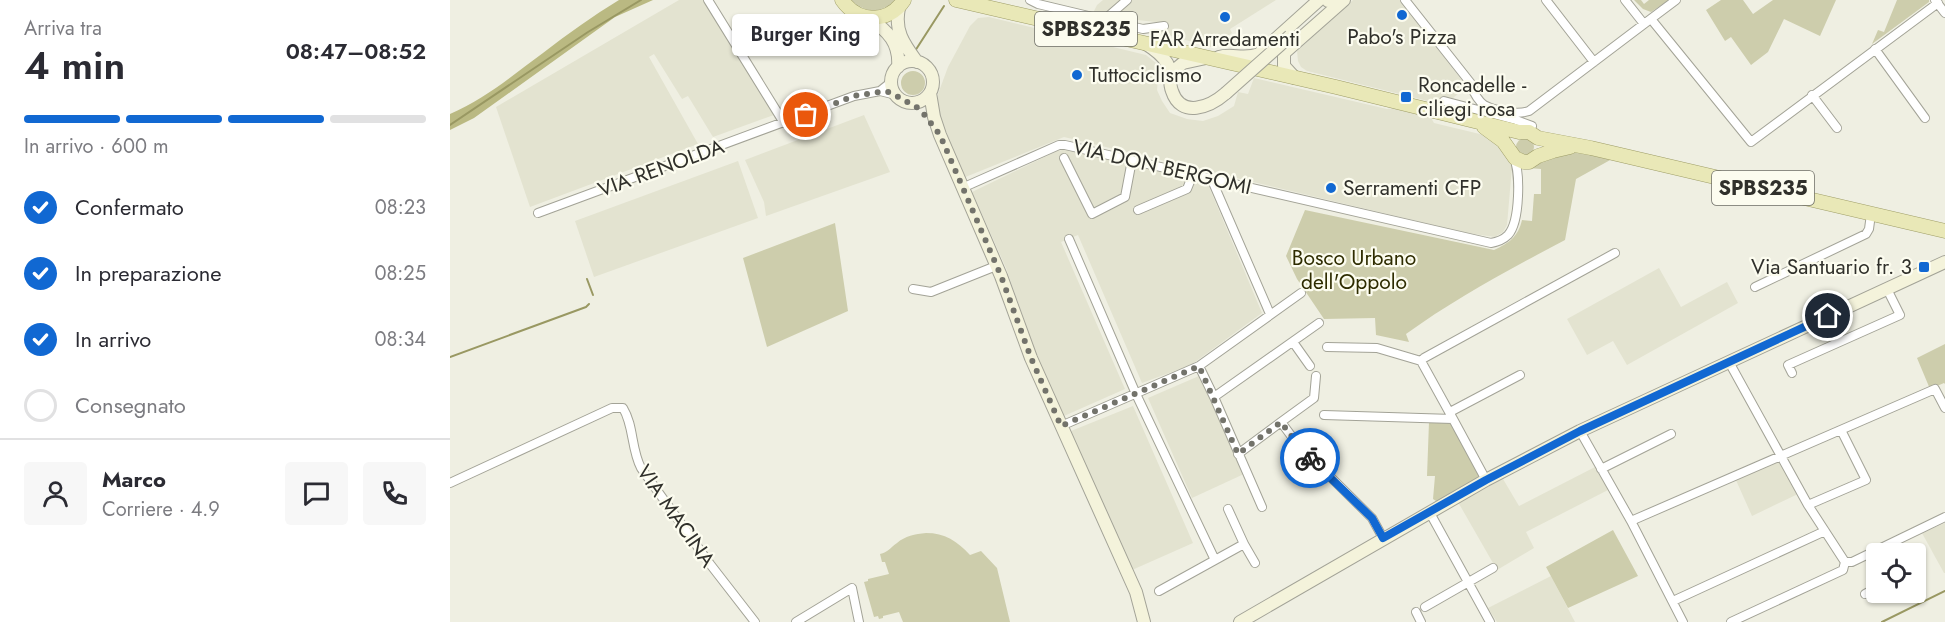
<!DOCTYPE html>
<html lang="it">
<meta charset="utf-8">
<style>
body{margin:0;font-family:Jost,sans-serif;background:#f7f7f7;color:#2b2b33;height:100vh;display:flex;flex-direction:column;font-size:22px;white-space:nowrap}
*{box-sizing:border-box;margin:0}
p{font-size:20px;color:#7c7c81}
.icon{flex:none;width:33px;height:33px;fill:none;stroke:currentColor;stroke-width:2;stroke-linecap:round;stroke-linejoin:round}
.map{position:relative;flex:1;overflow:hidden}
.details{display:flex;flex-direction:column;background:#fff;width:450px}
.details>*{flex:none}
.controls{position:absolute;left:1416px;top:543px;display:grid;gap:12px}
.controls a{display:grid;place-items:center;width:60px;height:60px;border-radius:6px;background:#fff;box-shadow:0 2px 4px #0004;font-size:30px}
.pin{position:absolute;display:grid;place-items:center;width:51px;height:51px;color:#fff;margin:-26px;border:3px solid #fff;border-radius:50%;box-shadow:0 2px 6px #0007}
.courier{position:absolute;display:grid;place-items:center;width:60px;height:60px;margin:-30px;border:4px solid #1168d2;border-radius:50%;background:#fff;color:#222;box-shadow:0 2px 8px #0007}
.bubble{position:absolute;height:42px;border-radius:6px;background:#fff;box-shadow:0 2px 4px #0004;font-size:20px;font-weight:600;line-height:42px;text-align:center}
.summary em{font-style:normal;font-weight:600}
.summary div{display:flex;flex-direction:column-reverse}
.summary{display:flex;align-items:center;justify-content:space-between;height:102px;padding:0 24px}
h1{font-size:39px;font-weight:600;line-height:45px}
.bar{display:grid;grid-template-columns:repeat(4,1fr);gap:9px 6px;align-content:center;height:72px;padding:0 24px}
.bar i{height:8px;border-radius:4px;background:#e1e1e2}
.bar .current{background:#1168d2}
.bar p{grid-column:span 4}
.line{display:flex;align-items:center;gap:15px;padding:0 24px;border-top:2px solid #e1e1e2}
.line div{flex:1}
.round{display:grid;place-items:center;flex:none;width:63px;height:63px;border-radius:6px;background:#f7f7f7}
ol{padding:0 24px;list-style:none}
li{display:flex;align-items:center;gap:18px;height:66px}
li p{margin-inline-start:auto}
li .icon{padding:6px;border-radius:50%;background:#1168d2;color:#fff;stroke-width:4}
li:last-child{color:#7c7c81}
li i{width:33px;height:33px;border:3px solid #e1e1e2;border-radius:50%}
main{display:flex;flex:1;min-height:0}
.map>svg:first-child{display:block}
</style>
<main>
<section class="details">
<div class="summary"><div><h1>4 min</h1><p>Arriva tra</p></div><em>08:47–08:52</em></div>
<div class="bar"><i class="current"></i><i class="current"></i><i class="current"></i><i></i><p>In arrivo · 600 m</p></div>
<ol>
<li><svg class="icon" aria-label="check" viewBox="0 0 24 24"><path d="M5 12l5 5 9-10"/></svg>Confermato<p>08:23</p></li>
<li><svg class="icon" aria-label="check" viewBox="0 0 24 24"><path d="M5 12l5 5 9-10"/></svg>In preparazione<p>08:25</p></li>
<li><svg class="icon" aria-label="check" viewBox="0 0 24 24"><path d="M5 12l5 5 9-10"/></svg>In arrivo<p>08:34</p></li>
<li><i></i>Consegnato</li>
</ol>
<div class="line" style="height:108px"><a class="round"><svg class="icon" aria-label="person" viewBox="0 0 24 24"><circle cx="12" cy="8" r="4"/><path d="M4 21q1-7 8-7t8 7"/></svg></a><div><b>Marco</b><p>Corriere · 4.9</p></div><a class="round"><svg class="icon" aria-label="chat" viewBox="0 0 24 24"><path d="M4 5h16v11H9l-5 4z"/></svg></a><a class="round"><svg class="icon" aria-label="phone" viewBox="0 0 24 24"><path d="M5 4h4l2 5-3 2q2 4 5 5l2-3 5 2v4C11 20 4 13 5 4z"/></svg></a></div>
</section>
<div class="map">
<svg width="1495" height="622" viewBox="0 0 1495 622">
<rect width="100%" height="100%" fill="#efefe2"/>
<path fill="#e3e3d0" d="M229,0H253L324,115L263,137L238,96L232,99L204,54L199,57L248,144L80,207L46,107Z
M653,0H826L780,29L782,33L761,47L710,33L715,23L642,15L647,5Z
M903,0H950L1017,87L994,105L857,71L851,67L848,61L847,51Z
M539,17L696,55L706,63L708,79L707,90L712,101L720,113L737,119L753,121L768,116L784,106L788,92L798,94L804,78L937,109L945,108L980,116L984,123L1038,136L1050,147L1062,167L1057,225L1053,232L1045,237L1017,233L614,137L513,178L493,130L487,105L488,94L498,67L520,26L528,18Z
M414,115L440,172L316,216L314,202L295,160Z
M618,149L757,182L812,313L741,365L692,383L628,235L611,242L675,389L614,416L588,360L556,268L522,192L607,151Z
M288,161L308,218L144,277L125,221Z
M1209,268L1231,307L1277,282L1288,303L1177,365L1163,341L1137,355L1117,319Z
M749,376L794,474L742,498L698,398Z
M683,406L743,543L682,570L621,431Z
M1329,458L1348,494L1302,516L1285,478Z
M1145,467L1158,490L1076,532L1084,548L1047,570L1008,502L1053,479L1069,506Z
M1495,523V573H1494L1472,533Z
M1101,576L1125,622H1047L1038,608Z"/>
<path fill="#cdcdac" d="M401,0H445C431,14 415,13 401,0Z
M1184,0H1191L1194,4L1199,0H1219L1201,12L1193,9Z
M1271,0H1293L1303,14L1323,0H1386L1370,36L1334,19L1318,52L1301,65L1281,37L1275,41L1256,10Z
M1447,0H1479V2L1422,44L1428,30L1434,32Z
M451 83a12 12 0 1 1 24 0a12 12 0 1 1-24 0Z
M1066 147a9 9 0 1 1 18 0a9 9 0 1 1-18 0Z
M1118,150L1162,159L1126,179L1115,240C1060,269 1006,298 956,334L959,342L926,335L925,318L874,319L847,279L836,256L855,210L1044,250C1059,243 1068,237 1072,220L1082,221L1084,194H1091V169L1078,168Z
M385,223L398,311L317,347L293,258Z
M1495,344V384L1494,383L1480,389L1467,358Z
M979,422L1003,423L1032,479L989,503L983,499L985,476H977Z
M1163,530L1188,576L1118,608L1096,567Z
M476,533C495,533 507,541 520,555L531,551L547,568L560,622H453L449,612L433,616V618L429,619L428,616L424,617L414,582L418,581V579L439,574L435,562H432L430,554C438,552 440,548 447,543C455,536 465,534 476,533Z"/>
<path fill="#bab982" d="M169,0H203L165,17L24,118L0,130V114C35,99 63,75 93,53C117,34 143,16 169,0Z"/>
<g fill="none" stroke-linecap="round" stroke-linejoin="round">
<path stroke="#999862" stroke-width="2" d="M465,51L494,6
M0,125L138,32L191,0
M137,279L143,295
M0,357L136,307L139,304
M1432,622L1495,591"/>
<g stroke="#a3a397" stroke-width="10">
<path id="street" d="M258,0L334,123
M580,0L588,4L693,29L714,26
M955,0L1023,86
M1096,0L1144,62
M1175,0L1194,24L1226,0
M1485,0L1495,13
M1201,19L1301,142L1488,3
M654,20L677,0
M1425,49L1475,118
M1020,84C1023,91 1027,100 1034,105C1045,111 1067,115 1079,111L1194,24
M430,91L440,83L442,79
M1362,95L1387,128
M994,101L1066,120L1082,126
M614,158L642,214L675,197L682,160
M761,178L820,314
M512,188L609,145H615L1041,243C1047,242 1053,240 1058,235C1070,222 1071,171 1063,156
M688,210L737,189L743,174
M88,213L404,96L430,91L446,95
M619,239L686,394L765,560
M1305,287L1416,234L1419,229L1421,214
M463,289L481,292L546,266
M843,342L860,366
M877,347L927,348L971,361
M1279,362L1358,505L1395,562
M749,366L764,397L869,323
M1342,373L1338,365L1450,315L1437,289
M866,376L864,398L831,422L848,445L922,518L933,538
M764,397L812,507
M1000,412L1070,375
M874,415L1003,419L971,361L974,358L1165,253
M1003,419L1036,480
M611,426L749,366L851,293
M1130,431L1181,521L1485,389L1495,408
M788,454L831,422
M1151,469L1221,434
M0,483L162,408H173C184,426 181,449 191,468L260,564L305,622
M1358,505L1416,480L1391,430
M980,513L1040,622
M1181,521L1233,622
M794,544L805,563
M1466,570L1471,567
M709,591L794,544L778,509
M1415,594L1426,588
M1223,601L1375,531
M975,607L1043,568
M966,612L971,622
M346,622L402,588L409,622
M1281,622L1393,570L1395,562H1402L1495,517"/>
</g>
<g stroke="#a3a397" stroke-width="14">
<path id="secondary" d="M878,1L879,0
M449,8C444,31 454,44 467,62
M419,18C438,31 450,43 448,67
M696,44C704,49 712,55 717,63C722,72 718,81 722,91C731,119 760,107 776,93
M769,57C782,53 794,60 809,54L869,0
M441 82a21 21 0 1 1 42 0a21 21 0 1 1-42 0Z
M721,73L733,63L756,58
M845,78L834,66V53L894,0
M480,93L484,117L490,135L551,276L581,358L686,592L694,622
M790,622L1036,480L1130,431L1495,262"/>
</g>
<g stroke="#9e9d67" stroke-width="15">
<path id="primary" d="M392,0C408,23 438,24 454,0
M506,0L886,87L1069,132H1079L1088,138L1141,148L1495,231
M1034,127L1053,141L1065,158L1074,162H1079L1088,156L1103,151L1120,147"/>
</g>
<use href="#street" stroke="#fff" stroke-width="8"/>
<use href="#secondary" stroke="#f4f3db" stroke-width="12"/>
<use href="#primary" stroke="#e9e8b7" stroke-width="14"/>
<g stroke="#a3a397" stroke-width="14" stroke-linecap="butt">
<path id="secondary-bridge" d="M776,93L840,36"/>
</g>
<use href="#secondary-bridge" stroke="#f4f3db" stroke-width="12"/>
</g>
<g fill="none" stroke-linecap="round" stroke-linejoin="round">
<path stroke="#73736b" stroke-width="6" stroke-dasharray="0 10.8" d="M356,115L404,96L435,91L441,93L470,109L490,135L551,276L581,358L611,426L749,366L788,454L831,422L848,445L860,458"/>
<path stroke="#1168d2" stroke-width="8" d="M860,458L922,518L933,538L1036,480L1130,431L1378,316"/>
</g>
<g fill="#1168d2" stroke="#fcfcef" stroke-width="2">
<circle cx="952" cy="15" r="6"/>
<circle cx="775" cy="17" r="6"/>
<circle cx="627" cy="75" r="6"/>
<rect x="950" y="91" width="12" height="12" rx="3"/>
<circle cx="881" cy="188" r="6"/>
<rect x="1468" y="261" width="12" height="12" rx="3"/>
</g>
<g text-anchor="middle" stroke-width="4.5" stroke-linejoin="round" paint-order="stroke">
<g fill="#fcfcef" stroke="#6d6d66" stroke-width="1.5">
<rect x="585" y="12" width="102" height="34" rx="4.5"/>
<rect x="1262" y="171" width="102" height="34" rx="4.5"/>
</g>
<g font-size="20" font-weight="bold" fill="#30302b">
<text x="636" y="36">SPBS235</text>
<text x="1313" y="195">SPBS235</text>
</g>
<g font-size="21" fill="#30302b" stroke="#fcfcef" text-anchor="start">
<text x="952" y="44" text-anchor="middle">Pabo's Pizza</text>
<text x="775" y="46" text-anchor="middle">FAR Arredamenti</text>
<text x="639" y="82">Tuttociclismo</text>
<text x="968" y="92">Roncadelle -<tspan x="968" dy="24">ciliegi rosa</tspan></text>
<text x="893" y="195">Serramenti CFP</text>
<text x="1462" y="274" text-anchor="end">Via Santuario fr. 3</text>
</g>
<g font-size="21" fill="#30302b" stroke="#fcfcef">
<text transform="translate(712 167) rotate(13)" y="7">VIA DON BERGOMI</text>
<text transform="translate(211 168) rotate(-20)" y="7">VIA RENOLDA</text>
<text transform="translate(226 516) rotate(55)" y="7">VIA MACINA</text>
</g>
<g font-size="21" fill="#2e2c00" stroke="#fcfcef">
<text x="904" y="265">Bosco Urbano<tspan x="904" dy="24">dell'Oppolo</tspan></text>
</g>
</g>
</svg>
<div class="controls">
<a><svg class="icon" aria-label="locate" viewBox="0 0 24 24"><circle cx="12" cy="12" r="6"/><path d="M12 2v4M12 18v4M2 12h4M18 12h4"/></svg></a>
</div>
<div class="pin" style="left:356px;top:115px;background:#ea580c"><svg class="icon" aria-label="bag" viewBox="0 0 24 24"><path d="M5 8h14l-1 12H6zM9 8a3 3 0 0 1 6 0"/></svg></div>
<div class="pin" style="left:1378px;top:316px;background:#1f2937"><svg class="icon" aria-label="home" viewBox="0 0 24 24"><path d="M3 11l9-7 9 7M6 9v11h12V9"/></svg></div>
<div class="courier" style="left:860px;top:458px"><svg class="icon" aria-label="bike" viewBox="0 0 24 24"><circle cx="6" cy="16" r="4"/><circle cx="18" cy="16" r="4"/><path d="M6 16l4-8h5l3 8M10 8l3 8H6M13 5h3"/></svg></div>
<div class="bubble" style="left:282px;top:14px;width:147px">Burger King</div>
</div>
</main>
